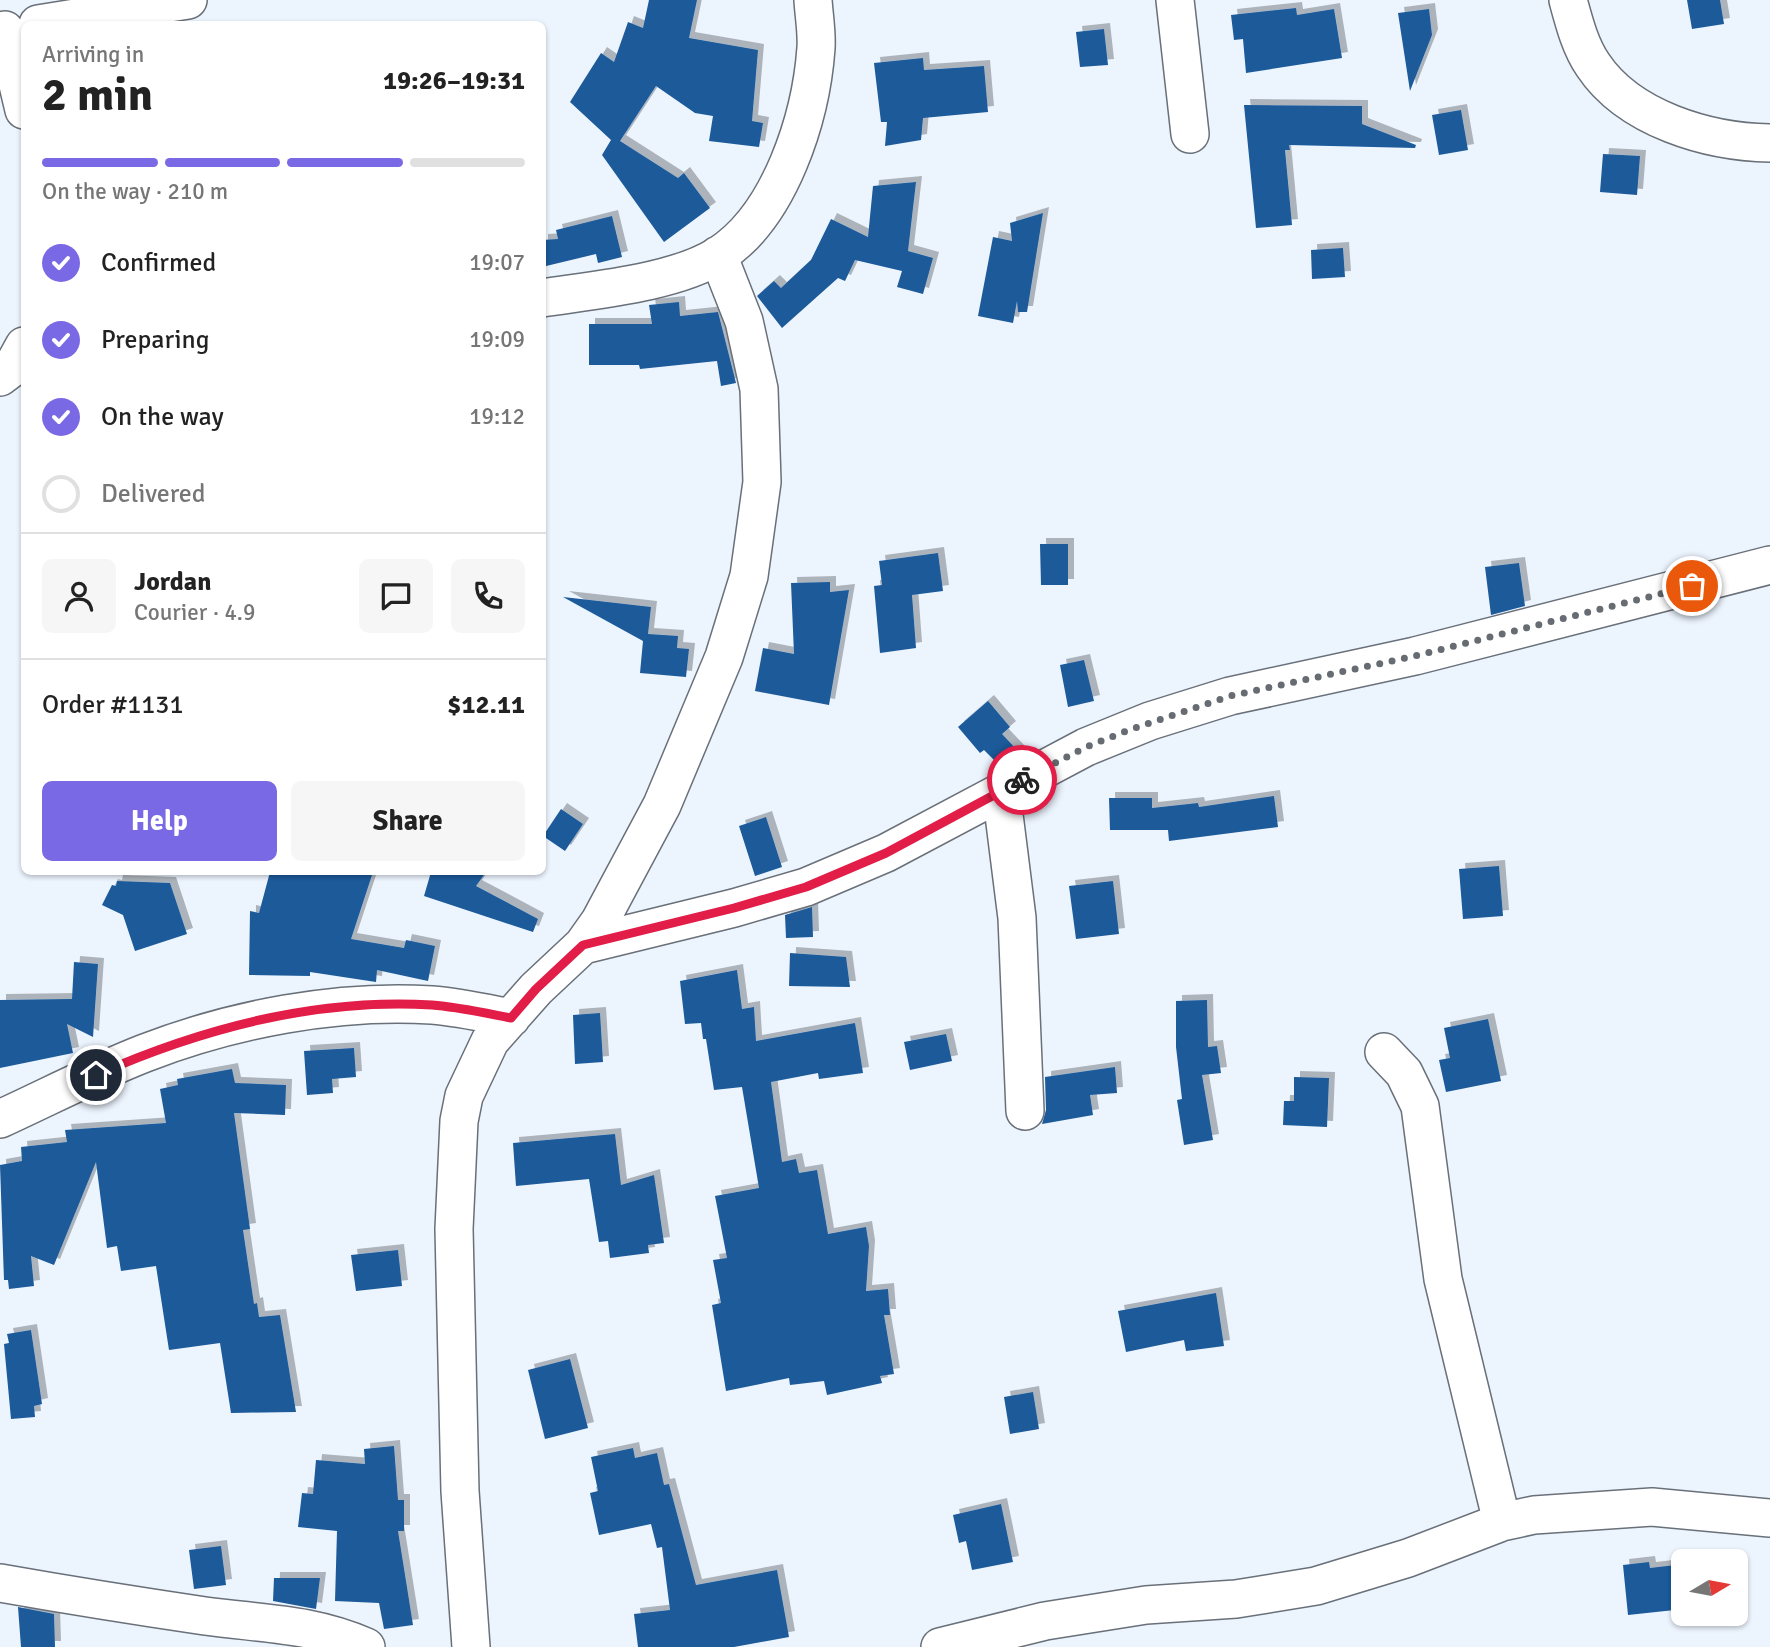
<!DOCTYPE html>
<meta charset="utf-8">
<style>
body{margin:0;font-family:Signika,sans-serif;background:#f6f6f6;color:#222;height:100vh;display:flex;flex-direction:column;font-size:26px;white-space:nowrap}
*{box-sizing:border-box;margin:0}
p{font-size:23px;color:#767676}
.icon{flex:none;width:38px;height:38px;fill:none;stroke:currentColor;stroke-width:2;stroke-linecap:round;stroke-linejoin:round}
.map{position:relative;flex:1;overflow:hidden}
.details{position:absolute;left:21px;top:21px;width:525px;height:854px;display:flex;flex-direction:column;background:#fff;border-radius:10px;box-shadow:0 2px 5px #0004}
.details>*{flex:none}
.needle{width:46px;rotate:80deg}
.controls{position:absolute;left:1671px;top:1549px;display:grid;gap:14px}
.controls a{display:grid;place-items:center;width:77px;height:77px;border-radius:10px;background:#fff;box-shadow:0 2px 5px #0004;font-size:35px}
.pin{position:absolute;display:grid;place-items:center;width:60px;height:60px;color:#fff;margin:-30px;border:4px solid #fff;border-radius:50%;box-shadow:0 2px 7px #0007}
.courier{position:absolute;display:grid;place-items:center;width:70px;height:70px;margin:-35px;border:5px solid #e11d48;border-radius:50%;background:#fff;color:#222;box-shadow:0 2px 9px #0007}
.headline em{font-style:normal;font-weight:700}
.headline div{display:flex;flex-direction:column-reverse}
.headline{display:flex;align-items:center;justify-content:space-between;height:119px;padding:0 21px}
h1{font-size:46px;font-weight:700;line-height:52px}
.bar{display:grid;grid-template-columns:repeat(4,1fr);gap:10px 7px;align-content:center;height:84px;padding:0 21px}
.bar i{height:9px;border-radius:5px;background:#e0e0e0}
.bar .active{background:#7a69e4}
.bar p{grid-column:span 4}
.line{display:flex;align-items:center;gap:18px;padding:0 21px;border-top:2px solid #e0e0e0}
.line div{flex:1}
.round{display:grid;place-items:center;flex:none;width:74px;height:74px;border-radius:10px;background:#f6f6f6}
ol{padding:0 21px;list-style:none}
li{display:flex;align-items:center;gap:21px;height:77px}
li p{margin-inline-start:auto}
li .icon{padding:7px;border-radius:50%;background:#7a69e4;color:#fff;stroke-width:4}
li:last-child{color:#767676}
li i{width:38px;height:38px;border:4px solid #e0e0e0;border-radius:50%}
.cta{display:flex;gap:14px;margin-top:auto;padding:14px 21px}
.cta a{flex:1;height:80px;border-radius:10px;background:#7a69e4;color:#fff;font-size:28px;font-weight:700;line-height:80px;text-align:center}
.cta a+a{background:#f6f6f6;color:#222}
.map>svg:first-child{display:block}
</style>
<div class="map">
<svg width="1770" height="1647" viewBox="0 0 1770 1647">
<defs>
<filter id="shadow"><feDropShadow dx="6" dy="-6" stdDeviation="0" flood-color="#0004"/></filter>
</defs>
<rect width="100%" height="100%" fill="#ecf4fe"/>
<path fill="#1b5a9a" filter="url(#shadow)" d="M649,0H697L689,38L758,50L752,121L763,123L759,147L709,141L713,116L695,113L656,86L620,141L678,178L684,173L710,208L664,242L602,155L611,140L570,102L601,53L614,62L628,22L643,28Z
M1687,0H1720L1724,24L1692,29Z
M1296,8L1297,15L1334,9L1342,58L1246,73L1243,39L1234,40L1231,15Z
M1429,9L1432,35L1410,91L1398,13Z
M1104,29L1108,65L1080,67L1076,32Z
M923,58L924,70L984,66L988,112L923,118L921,140L885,146L887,122H881L874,63Z
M1244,105L1362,106V124L1416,145L1415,148L1289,145L1290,150H1285L1292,225L1256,228Z
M1461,110L1468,150L1439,155L1432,115Z
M1603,154L1640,156L1637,195L1600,192Z
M916,182L908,251L933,258L923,294L897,287L902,271L855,260L845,281L838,278L782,328L757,296L774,281L781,288L811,260L831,219L868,237L873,186Z
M1043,213L1027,312H1018L1017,301L1013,323L978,316L993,237L1012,241L1010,223Z
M612,216L622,257L598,263L596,254L542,267V240L558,239L556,230Z
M1343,248L1345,277L1312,279L1311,250Z
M679,302L680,316L718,312L736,383L721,386L717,361L640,369L639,365H589V324H652L649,305Z
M1040,544H1068V585H1041Z
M938,553L943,591L912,595L916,648L880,653L874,586L882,585L879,561Z
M1519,563L1525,606L1491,615L1485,567Z
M830,582V592L849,590L829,705L755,691L763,648L794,654L791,583Z
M563,597L651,607L648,634L678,636L677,648L689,649L686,677L640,673L643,641Z
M1084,660L1094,701L1068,707L1060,665Z
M988,701L1010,727L1002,734L1019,752L1002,768L984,750L980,753L958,727Z
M1274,796L1278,827L1169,841L1168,830H1110L1109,798H1152V808L1198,803L1199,807Z
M561,809L583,824L565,851L543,836Z
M766,817L782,867L755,876L739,826Z
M1499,866L1503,916L1463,919L1459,869Z
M270,872H373L351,939L404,948L406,940L435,946L428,981L377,970L376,982L310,972V976L249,975L250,911L259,913Z
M431,872H486L476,886L538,919L533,932L424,896Z
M117,881L170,883L187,934L135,951L123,915L102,905L112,885L116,886Z
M1113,881L1119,934L1076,939L1069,886Z
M812,907L813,937L786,938L785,915Z
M790,953L846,957L850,987L789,986Z
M74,962L98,964L93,1037L67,1024L73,1053L0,1068V1000L72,999Z
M737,970L742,1009L754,1007L756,1041L855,1023L863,1073L819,1079L818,1073L771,1082L782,1162L796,1159L799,1173L817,1170L828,1234L866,1227L869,1246L866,1291L888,1289L890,1315H884L894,1374L880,1376L882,1383L827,1395L824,1381L790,1385L789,1378L726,1391L712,1305L721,1303L713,1260L727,1258L715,1196L759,1188L742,1087L714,1090L706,1039H703L701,1023L685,1024L680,981Z
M1207,1000L1208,1047L1217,1046L1221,1073L1202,1075L1213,1140L1184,1145L1177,1100L1182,1099L1176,1047V1001Z
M600,1013L603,1062L575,1064L573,1015Z
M1488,1019L1501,1081L1446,1092L1439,1060L1450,1058L1444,1028Z
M946,1034L952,1061L910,1070L904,1042Z
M354,1048L356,1077L332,1079L333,1093L307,1095L304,1051Z
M1115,1067L1117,1093L1090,1095L1093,1115L1042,1124L1046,1110L1045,1077Z
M232,1069L235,1083L286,1085L285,1115L234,1113L250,1229L243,1230L254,1304L257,1303L259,1317L280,1315L296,1412L231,1413L220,1343L169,1350L156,1266L121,1271L117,1246L107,1248L96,1162L54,1265L31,1256L34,1286L9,1289L8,1280H4L0,1165L22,1161L21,1147L67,1142L65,1130L166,1123L160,1089L178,1085L177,1079Z
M1294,1077L1329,1078L1327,1127L1283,1125L1284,1101H1294Z
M615,1134L621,1185L654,1175L664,1243L648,1245L649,1253L610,1258L608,1241L599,1242L589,1179L516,1186L513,1143Z
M398,1250L402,1286L356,1291L351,1255Z
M1216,1293L1224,1346L1186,1351L1184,1340L1126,1352L1118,1311Z
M31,1330L42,1404L34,1406L35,1417L11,1419L4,1344L9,1343L7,1334Z
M570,1359L588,1428L545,1439L528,1370Z
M1033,1392L1039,1429L1010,1434L1004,1397Z
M394,1446L398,1500H404V1531H398L413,1625L384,1629L379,1603L335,1601L337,1531L298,1527L302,1493L313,1494L316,1460L365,1464L364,1449Z
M633,1448L635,1458L657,1453L664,1485L669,1484L696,1585L777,1570L789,1637L734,1647H638L634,1614L670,1610L662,1547L657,1548L651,1524L599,1535L590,1493L598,1491L591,1457Z
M1001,1504L1013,1562L972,1570L966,1541L959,1543L953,1515Z
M221,1546L226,1585L194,1589L189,1550Z
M1649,1562L1650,1568L1684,1564V1609L1628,1615L1623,1565Z
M274,1578H320L316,1609L273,1601Z
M18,1607L54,1614L55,1647H21Z"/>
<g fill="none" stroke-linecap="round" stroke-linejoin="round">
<g stroke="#697079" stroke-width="40">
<path id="minor" d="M1175,0L1190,134
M1568,0C1574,22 1580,46 1593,65C1629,119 1708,142 1770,143
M38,24L188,0
M5,30L24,110
M542,298C594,290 675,283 719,255C780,216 811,118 816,48C817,32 814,16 813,0
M0,377L12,368L24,346
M1001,791L1017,918L1025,1111
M583,945L734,908L806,887L886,853L1086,747L1150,721L1230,696L1415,656L1770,565
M1384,1052L1404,1073L1420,1106L1443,1279L1502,1522
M0,1119C48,1097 96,1072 145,1053C233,1019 337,999 432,1005C458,1007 485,1013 511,1018
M0,1583C68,1595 137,1606 205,1616C264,1624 311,1623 366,1647
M471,1647L460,1491L454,1229L459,1121L464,1096L490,1041L536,989L583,945L600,921L662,805L724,657L749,576L762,482L759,389L744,321L718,255
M940,1647L1045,1621L1146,1605L1236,1599L1316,1586L1408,1558L1502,1522L1534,1515L1652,1507L1770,1518"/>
</g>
<use href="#minor" stroke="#fff" stroke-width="37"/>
</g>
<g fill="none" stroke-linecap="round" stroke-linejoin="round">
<path stroke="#676c72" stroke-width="7" stroke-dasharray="0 12.6" d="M1022,780L1086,747L1129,730L1230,696L1415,656L1692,586"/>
<path stroke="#e11d48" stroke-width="9" d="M96,1075C200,1029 317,998 432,1005C458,1007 485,1013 511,1018L536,989L583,945L734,908L806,887L886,853L1022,780"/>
</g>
</svg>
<div class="controls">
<a><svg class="needle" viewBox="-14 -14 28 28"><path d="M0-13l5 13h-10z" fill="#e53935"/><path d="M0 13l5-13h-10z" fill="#767676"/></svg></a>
</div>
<div class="pin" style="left:1692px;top:586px;background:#ea580c"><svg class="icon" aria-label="bag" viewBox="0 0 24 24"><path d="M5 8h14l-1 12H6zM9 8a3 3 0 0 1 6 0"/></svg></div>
<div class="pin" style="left:96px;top:1075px;background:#1f2937"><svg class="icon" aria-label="home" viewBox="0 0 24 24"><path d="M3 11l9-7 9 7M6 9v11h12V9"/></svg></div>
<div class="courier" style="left:1022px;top:780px"><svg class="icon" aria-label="bike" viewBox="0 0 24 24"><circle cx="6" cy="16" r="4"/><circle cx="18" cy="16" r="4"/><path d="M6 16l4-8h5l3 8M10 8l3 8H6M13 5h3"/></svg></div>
<section class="details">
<div class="headline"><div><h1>2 min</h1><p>Arriving in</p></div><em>19:26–19:31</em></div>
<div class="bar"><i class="active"></i><i class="active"></i><i class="active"></i><i></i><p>On the way · 210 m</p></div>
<ol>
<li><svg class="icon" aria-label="check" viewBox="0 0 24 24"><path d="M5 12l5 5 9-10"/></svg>Confirmed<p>19:07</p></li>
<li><svg class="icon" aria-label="check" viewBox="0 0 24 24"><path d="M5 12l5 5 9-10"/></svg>Preparing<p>19:09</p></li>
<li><svg class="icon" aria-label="check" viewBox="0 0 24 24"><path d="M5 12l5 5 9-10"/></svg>On the way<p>19:12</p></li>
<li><i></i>Delivered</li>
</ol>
<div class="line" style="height:126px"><a class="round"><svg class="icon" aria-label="person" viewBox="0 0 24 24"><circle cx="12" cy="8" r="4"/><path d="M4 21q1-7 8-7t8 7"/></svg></a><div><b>Jordan</b><p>Courier · 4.9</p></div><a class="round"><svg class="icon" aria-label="chat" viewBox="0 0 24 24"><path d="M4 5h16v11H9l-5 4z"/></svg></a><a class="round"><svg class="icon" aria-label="phone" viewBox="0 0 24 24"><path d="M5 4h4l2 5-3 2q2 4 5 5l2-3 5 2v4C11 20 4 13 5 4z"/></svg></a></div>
<div class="line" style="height:91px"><div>Order #1131</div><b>$12.11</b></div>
<div class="cta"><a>Help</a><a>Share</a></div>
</section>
</div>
